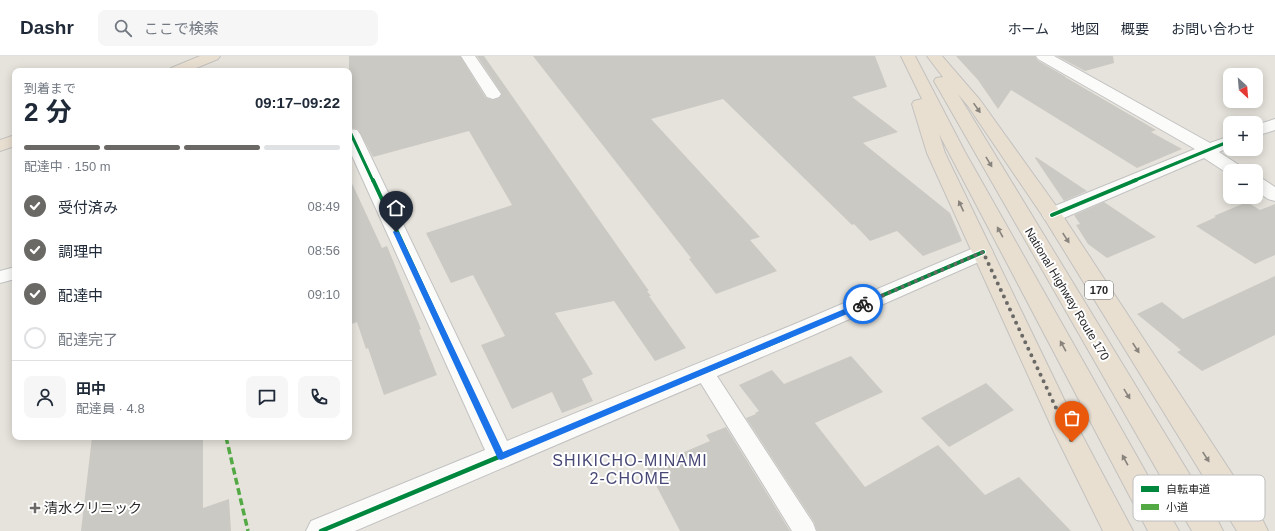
<!DOCTYPE html>
<html lang="ja">
<meta charset="utf-8">
<style>
body{margin:0;font-family:Arial,"Noto Sans JP",sans-serif;background:#f6f6f7;color:#1f2937;height:100vh;display:flex;flex-direction:column;font-size:15px;white-space:nowrap}
*{box-sizing:border-box;margin:0}
p{font-size:13px;color:#747a83}
.icon{flex:none;width:22px;height:22px;fill:none;stroke:currentColor;stroke-width:2;stroke-linecap:round;stroke-linejoin:round}
.map{position:relative;flex:1;overflow:hidden}
.sheet{position:absolute;left:12px;top:12px;width:340px;height:372px;display:flex;flex-direction:column;background:#fff;border-radius:8px;box-shadow:0 2px 10px #0003}
.sheet>*{flex:none}
.needle{width:26px;rotate:154deg}
.tools{position:absolute;left:1223px;top:12px;display:grid;gap:8px}
.tools a{display:grid;place-items:center;width:40px;height:40px;border-radius:8px;background:#fff;box-shadow:0 2px 10px #0003;font-size:20px}
.pin{position:absolute;display:grid;place-items:center;width:34px;height:34px;color:#fff;margin:-41px -17px;border-radius:50% 50% 50% 0;rotate:-45deg;box-shadow:0 0 4px #0007}
.pin .icon{rotate:45deg}
.courier{position:absolute;display:grid;place-items:center;width:40px;height:40px;margin:-20px;border:3px solid #1a73e8;border-radius:50%;background:#fff;color:#222;box-shadow:0 1px 5px #0007}
.head em{font-style:normal;font-weight:700}
.head div{display:flex;flex-direction:column-reverse}
.head{display:flex;align-items:center;justify-content:space-between;height:68px;padding:0 12px}
h1{font-size:26px;font-weight:700;line-height:30px}
.bar{display:grid;grid-template-columns:repeat(4,1fr);gap:6px 4px;align-content:center;height:48px;padding:0 12px}
.bar i{height:5px;border-radius:3px;background:#e0e1e3}
.bar .active{background:#6a6966}
.bar p{grid-column:span 4}
.line{display:flex;align-items:center;gap:10px;padding:0 12px;border-top:1px solid #e0e1e3}
.line div{flex:1}
.round{display:grid;place-items:center;flex:none;width:42px;height:42px;border-radius:8px;background:#f6f6f7}
ol{padding:0 12px;list-style:none}
li{display:flex;align-items:center;gap:12px;height:44px}
li p{margin-inline-start:auto}
li .icon{padding:4px;border-radius:50%;background:#6a6966;color:#fff;stroke-width:4}
li:last-child{color:#747a83}
li i{width:22px;height:22px;border:2px solid #e0e1e3;border-radius:50%}
header{display:flex;align-items:center;gap:24px;box-sizing:border-box;height:56px;padding:0 20px;background:#fff;border-bottom:1px solid #e0e1e3}
header strong{font-size:19px}
nav{display:flex;gap:22px;margin-inline-start:auto;font-size:14px}
.search{width:280px;height:36px;background:#f6f6f7;display:flex;align-items:center;gap:10px;box-sizing:border-box;padding:0 14px;border-radius:8px;color:#747a83;font-size:15px}
.map>svg:first-child{display:block}
</style>
<header>
<strong>Dashr</strong>
<div class="search"><svg class="icon" aria-label="search" viewBox="0 0 24 24"><circle cx="10" cy="10" r="6"/><path d="M15 15l6 6"/></svg>ここで検索</div>
<nav><a>ホーム</a><a>地図</a><a>概要</a><a>お問い合わせ</a></nav>
</header>
<div class="map">
<svg width="1275" height="475" viewBox="0 0 1275 475">
<rect width="100%" height="100%" fill="#e6e3dc"/>
<path fill="#cbc9c3" d="M349,0H460L486,42L493,44L499,42L502,38L477,0H484L649,235H647L651,240H649L686,292L655,305L614,245L555,257L593,318L582,323L593,345L562,357L552,336L512,353L481,289L505,280L473,219L451,227L426,177L512,149L469,75L373,101L358,73L349,72Z
M533,0H875L887,31L852,41L898,76L863,87L950,157L962,185L923,200L897,175L870,185L854,168L852,169L723,43L651,63L760,181L750,184L777,215L716,238L689,203L691,202Z
M956,0H1035L1037,4L1066,21H1065L1156,74L1151,76L1182,93L1137,112L1011,34L998,53L978,24Z
M1057,0H1113L1114,7L1085,15Z
M1036,101L1087,135L1064,145L1035,102Z
M349,121L382,192L387,190L421,273L419,274L437,319L384,339L368,292L366,293L357,266L349,269Z
M1104,146L1156,181L1107,202L1088,188L1076,169L1080,168L1074,159Z
M1247,146L1260,154L1275,148V199L1255,208L1196,170L1216,161L1214,160Z
M1275,220V279L1202,315L1177,296L1181,294L1137,258L1162,246L1183,263Z
M851,300L883,336L815,367L865,431L938,389L985,439L1019,421L1071,475H817L814,466L746,362L756,358L755,357L759,355L739,329L772,314L784,328Z
M986,327L1014,354L949,391L921,362Z
M726,371L790,475H680L647,412L710,385L706,379Z
M92,381H203V452L229,443L231,475H81Z"/>
<g fill="none" stroke-linecap="round" stroke-linejoin="round">
<g stroke="#c3c2c2" stroke-width="2">
<path id="lane" d="M15,211V223L0,227V215Z
M704,308L711,311L813,467L816,475H792L697,321L695,316L697,311Z"/>
</g>
<g stroke="#c3c2c2" stroke-width="2">
<path id="street" d="M461,0H475L501,38L499,41L493,43L487,41Z
M1036,0H1054L1210,87L1230,80V91L1219,96L1242,111L1245,115H1230V119L1204,102L1059,164L1052,165L1045,164L1042,159L1045,154L1195,93L1038,3Z
M1275,63V74L1256,80V69Z
M349,73L357,74L360,78L507,385L795,268L976,191L983,189L990,191L993,196L990,201L811,280L355,475H306L311,465L485,394L349,93Z
M1256,121L1263,123L1275,131V145L1268,143L1256,135Z"/>
</g>
<g stroke="#c3c1bf" stroke-width="2">
<path id="highway" d="M200,0H220L218,3L189,15H168L171,12Z
M901,0H915L965,96L1179,475H1148L939,78L945,97L1075,366L1133,475H1103L1053,374L927,97L912,48L914,45L922,43Z
M927,0H942L980,44L1059,154L1263,465L1268,475H1237L1044,162L968,50L958,38L1218,465L1223,475H1192L934,25L936,22L943,21Z
M15,79V90L0,95V84Z"/>
</g>
<use href="#lane" fill="#fbfbfa" fill-rule="evenodd"/>
<use href="#street" fill="#fbfbfa" fill-rule="evenodd"/>
<use href="#highway" fill="#e8dfd1" fill-rule="evenodd"/>
<path stroke="#53aa44" stroke-width="3.5" stroke-dasharray="7 3.5" stroke-linecap="butt" d="M226,381L248,475"/>
<g stroke="#fff" stroke-width="5">
<path id="cycleway-far2" d="M351,78L373,125
M1133,125L1230,85"/>
</g>
<g stroke="#fff" stroke-width="6">
<path id="cycleway-far1" d="M373,124L446,281
M1052,159L1136,124
M786,281L983,196"/>
</g>
<g stroke="#fff" stroke-width="7">
<path id="cycleway" d="M445,280L501,400
M321,475L789,280"/>
</g>
<use href="#cycleway-far2" stroke="#00873e" stroke-width="3"/>
<use href="#cycleway-far1" stroke="#00873e" stroke-width="4"/>
<use href="#cycleway" stroke="#00873e" stroke-width="4.5"/>
</g>
<defs><path id="oneway-solid" d="M-6-.8H1V-3.2L6.5 0L1 3.2V.8H-6Z"/></defs>
<g fill="#88837c">
<use href="#oneway-solid" transform="translate(977 52) rotate(55)"/>
<use href="#oneway-solid" transform="translate(989 106) rotate(59)"/>
<use href="#oneway-solid" transform="translate(961 150) rotate(-115)"/>
<use href="#oneway-solid" transform="translate(1000 176) rotate(-119)"/>
<use href="#oneway-solid" transform="translate(1066 182) rotate(57)"/>
<use href="#oneway-solid" transform="translate(1063 290) rotate(-119)"/>
<use href="#oneway-solid" transform="translate(1136 292) rotate(57)"/>
<use href="#oneway-solid" transform="translate(1127 338) rotate(59)"/>
<use href="#oneway-solid" transform="translate(1206 401) rotate(57)"/>
<use href="#oneway-solid" transform="translate(1125 404) rotate(-119)"/>
</g>
<path fill="#1a73e8" d="M394,175L399,176L503,396L861,246H866V250L501,404L498,403L393,176Z"/>
<g fill="none" stroke-linecap="round" stroke-linejoin="round">
<path stroke="#6a6966" stroke-width="4" stroke-dasharray="0 7.2" d="M863,248L983,196L1072,386"/>
</g>
<path fill="#6a6966" stroke="#fff" stroke-width="1.5" d="M33 446h4v4h4v4h-4v4h-4v-4h-4v-4h4z"/>
<g text-anchor="middle" stroke-width="4" stroke-linejoin="round" paint-order="stroke">
<rect fill="#fff" stroke="#686868" stroke-width="1" x="1085" y="225" width="28" height="18" rx="3"/>
<g font-size="11" font-weight="bold" fill="#272727">
<text x="1099" y="238">170</text>
</g>
<g font-size="12" fill="#272727" stroke="#fff">
<text transform="translate(1067 238) rotate(59)" y="4">National Highway Route 170</text>
</g>
<g font-size="14" fill="#272727" stroke="#fff" text-anchor="start">
<text x="44" y="457">清水クリニック</text>
</g>
<g font-size="16" letter-spacing="1" fill="#484877" stroke="#fff">
<text x="630" y="410">SHIKICHO-MINAMI<tspan x="630" dy="18">2-CHOME</tspan></text>
</g>
</g>
<rect x="1133" y="419" width="132" height="46" rx="6" fill="#fff" stroke="#bebebe" stroke-width="1"/>
<rect x="1141" y="430" width="18" height="6" fill="#00873e"/>
<rect x="1141" y="448" width="18" height="6" fill="#53aa44"/>
<g font-size="11" fill="#272727">
<text x="1166" y="437">自転車道</text>
<text x="1166" y="455">小道</text>
</g>
</svg>
<div class="tools">
<a><svg class="needle" viewBox="-14 -14 28 28"><path d="M0-13l5 13h-10z" fill="#e53935"/><path d="M0 13l5-13h-10z" fill="#747a83"/></svg></a>
<a>+</a>
<a>−</a>
</div>
<div class="pin" style="left:1072px;top:386px;background:#ea580c"><svg class="icon" aria-label="bag" viewBox="0 0 24 24"><path d="M5 8h14l-1 12H6zM9 8a3 3 0 0 1 6 0"/></svg></div>
<div class="pin" style="left:396px;top:176px;background:#1f2937"><svg class="icon" aria-label="home" viewBox="0 0 24 24"><path d="M3 11l9-7 9 7M6 9v11h12V9"/></svg></div>
<div class="courier" style="left:863px;top:248px"><svg class="icon" aria-label="bike" viewBox="0 0 24 24"><circle cx="6" cy="16" r="4"/><circle cx="18" cy="16" r="4"/><path d="M6 16l4-8h5l3 8M10 8l3 8H6M13 5h3"/></svg></div>
<section class="sheet">
<div class="head"><div><h1>2 分</h1><p>到着まで</p></div><em>09:17–09:22</em></div>
<div class="bar"><i class="active"></i><i class="active"></i><i class="active"></i><i></i><p>配達中 · 150 m</p></div>
<ol>
<li><svg class="icon" aria-label="check" viewBox="0 0 24 24"><path d="M5 12l5 5 9-10"/></svg>受付済み<p>08:49</p></li>
<li><svg class="icon" aria-label="check" viewBox="0 0 24 24"><path d="M5 12l5 5 9-10"/></svg>調理中<p>08:56</p></li>
<li><svg class="icon" aria-label="check" viewBox="0 0 24 24"><path d="M5 12l5 5 9-10"/></svg>配達中<p>09:10</p></li>
<li><i></i>配達完了</li>
</ol>
<div class="line" style="height:72px"><a class="round"><svg class="icon" aria-label="person" viewBox="0 0 24 24"><circle cx="12" cy="8" r="4"/><path d="M4 21q1-7 8-7t8 7"/></svg></a><div><b>田中</b><p>配達員 · 4.8</p></div><a class="round"><svg class="icon" aria-label="chat" viewBox="0 0 24 24"><path d="M4 5h16v11H9l-5 4z"/></svg></a><a class="round"><svg class="icon" aria-label="phone" viewBox="0 0 24 24"><path d="M5 4h4l2 5-3 2q2 4 5 5l2-3 5 2v4C11 20 4 13 5 4z"/></svg></a></div>
</section>
</div>
